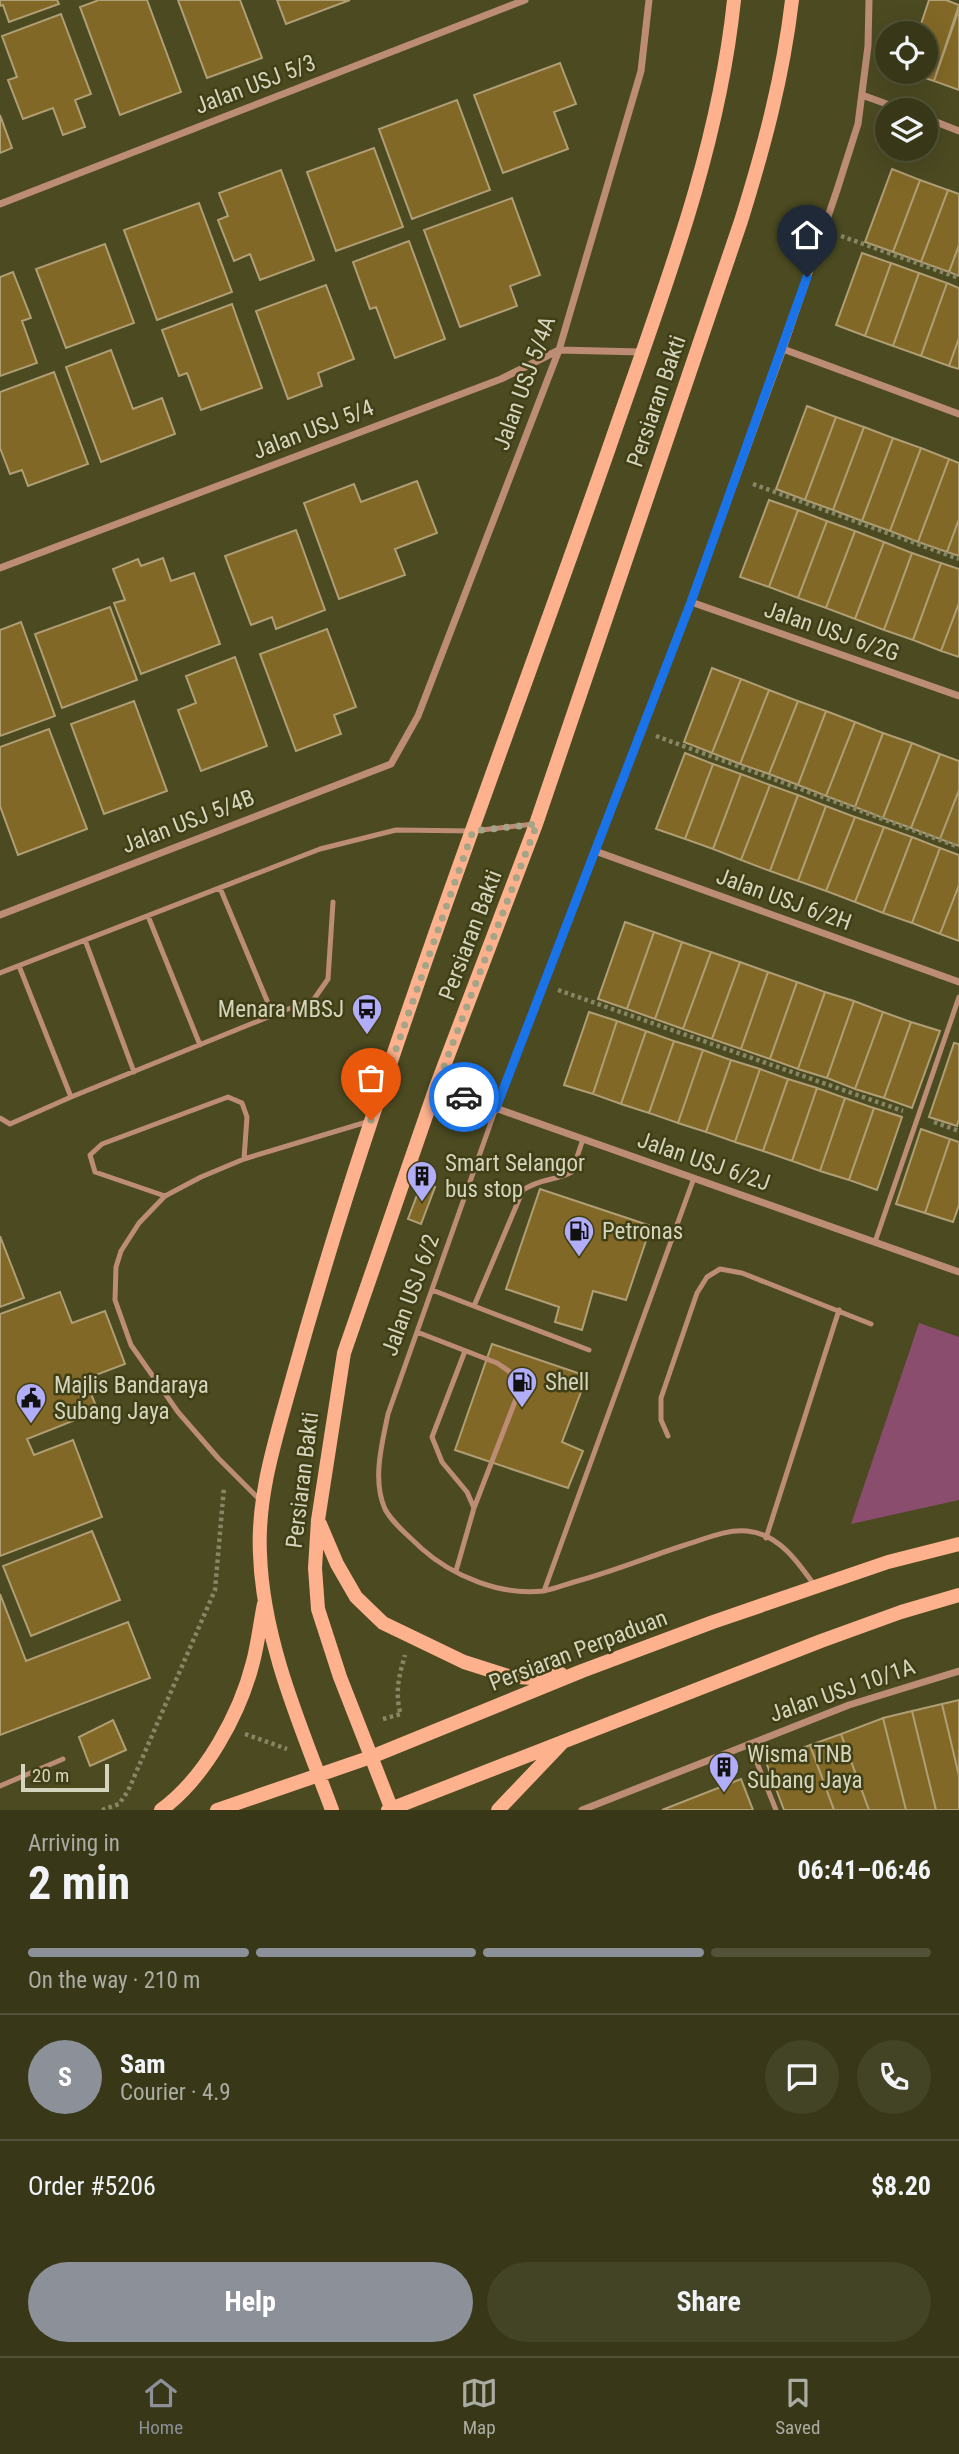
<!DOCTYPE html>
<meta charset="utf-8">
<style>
body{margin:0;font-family:"Roboto Condensed",sans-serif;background:#434326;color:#f1f3f6;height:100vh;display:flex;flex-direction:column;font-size:26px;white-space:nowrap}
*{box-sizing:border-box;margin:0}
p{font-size:23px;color:#abaca2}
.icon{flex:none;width:38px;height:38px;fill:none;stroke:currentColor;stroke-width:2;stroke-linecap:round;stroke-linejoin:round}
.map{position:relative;height:1810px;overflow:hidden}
.details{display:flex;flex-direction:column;background:#383819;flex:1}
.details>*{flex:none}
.tools{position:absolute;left:875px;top:21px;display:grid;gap:14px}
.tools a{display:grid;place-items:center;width:63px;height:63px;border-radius:50%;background:#383819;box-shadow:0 7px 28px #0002,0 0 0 2px #525238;font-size:35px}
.scale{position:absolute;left:21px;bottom:18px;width:88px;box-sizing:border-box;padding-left:7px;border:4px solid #d5d5be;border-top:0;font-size:19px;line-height:24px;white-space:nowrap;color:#d5d5be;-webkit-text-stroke:5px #413f16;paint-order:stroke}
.pin{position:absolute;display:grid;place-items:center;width:60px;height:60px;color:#fff;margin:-72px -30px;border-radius:50% 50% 50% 0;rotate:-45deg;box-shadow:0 0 7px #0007}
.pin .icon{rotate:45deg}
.courier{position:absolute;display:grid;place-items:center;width:70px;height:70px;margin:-35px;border:5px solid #1a73e8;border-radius:50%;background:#fff;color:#222;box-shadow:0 2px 9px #0007}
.summary em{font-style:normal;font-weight:700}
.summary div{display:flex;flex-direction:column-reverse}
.summary{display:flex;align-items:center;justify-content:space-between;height:119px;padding:0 28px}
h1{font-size:46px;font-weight:700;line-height:52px}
.bar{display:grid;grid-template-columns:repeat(4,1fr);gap:10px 7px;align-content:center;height:84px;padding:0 28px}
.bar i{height:9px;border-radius:5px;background:#525238}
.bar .on{background:#8c9099}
.bar p{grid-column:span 4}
.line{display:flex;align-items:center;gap:18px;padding:0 28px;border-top:2px solid #525238}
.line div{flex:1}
.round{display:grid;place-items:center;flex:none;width:74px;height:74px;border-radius:37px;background:#434326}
.action{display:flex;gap:14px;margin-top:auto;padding:14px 28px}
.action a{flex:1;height:80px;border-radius:42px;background:#8c9099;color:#fff;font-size:28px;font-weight:700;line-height:80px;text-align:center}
.action a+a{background:#434326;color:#f1f3f6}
.dock{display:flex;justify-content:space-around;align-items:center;height:98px;border-top:2px solid #525238;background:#383819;font-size:19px;color:#abaca2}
.dock a{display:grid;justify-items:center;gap:4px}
.dock .on{color:#8c9099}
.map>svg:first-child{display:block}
</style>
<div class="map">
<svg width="959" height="1810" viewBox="0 0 959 1810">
<rect width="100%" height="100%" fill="#4b4a21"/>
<path fill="#8a4d6e" d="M919,1323L959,1337V1500L851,1524Z"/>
<path fill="#826827" stroke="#b09e75" stroke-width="2" d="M0,0H57L59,4L9,22L3,5L0,6Z
M99,0H147L181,92L120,115L80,7Z
M178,0H240L262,58L207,78Z
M277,0H350L286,24Z
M929,0H946L959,5L934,81L907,72H926V33H918Z
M959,9V90L934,81Z
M61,14L91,94L75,100L85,127L63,135L53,108L23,119L8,80L17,77L2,36Z
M560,63L576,104L554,112L568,149L503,173L474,95Z
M457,100L490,190L412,219L379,129Z
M0,115L12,148L0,153Z
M374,148L403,227L336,251L307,172Z
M892,169L920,180L893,252L865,242Z
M281,170L314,260L260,280L250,254L234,261L218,220L228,216L219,193Z
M920,180L948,190L921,262L893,252Z
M948,190L959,194V245L949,272L921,262Z
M512,198L540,275L510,286L517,306L460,327L424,230Z
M199,203L232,292L157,320L124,230Z
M409,241L445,339L395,358L376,307L370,309L353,262Z
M105,244L134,323L66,348L36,269Z
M959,245V276L949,272Z
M862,253L891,263L865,336L836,325Z
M891,263L919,273L893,346L865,336Z
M13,272L31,318L22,321L37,363L0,376V277Z
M919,273L947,283L921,356L893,346Z
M947,283L959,288V338L949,366L921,356Z
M326,285L354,359L318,373L322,386L288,399L256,311Z
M232,304L262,388L201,410L187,373L179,376L162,330Z
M959,338V369L949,366Z
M111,350L133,409L162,398L175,434L101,462L66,367Z
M54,372L88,464L28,486L22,470L10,474L0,448V392Z
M807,406L836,417L805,500L776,489Z
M836,417L864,427L833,510L805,500Z
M864,427L893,438L862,521L833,510Z
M893,438L921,448L890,531L862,521Z
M921,448L949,459L918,542L890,531Z
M949,459L959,463V519L947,552L918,542Z
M417,481L437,533L395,549L405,575L339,599L304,503L354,484L361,502Z
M769,500L798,510L769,587L740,577Z
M798,510L827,521L798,598L769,587Z
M959,519V556L947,552Z
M827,521L855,531L826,608L798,598Z
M296,530L325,610L276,629L272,617L251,625L225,556Z
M855,531L884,542L855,619L826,608Z
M884,542L912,553L884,630L855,619Z
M912,553L941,563L913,640L884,630Z
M163,558L171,581L194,573L220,644L141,674L114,603L125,600L113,569L138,559L141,566Z
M941,563L959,569V603L941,651L913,640Z
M959,603V657L941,651Z
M110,607L137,680L62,708L35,634Z
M21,622L55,716L0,736V630Z
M327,629L356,707L334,715L341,734L296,751L260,654Z
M235,657L267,746L201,771L178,710L196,703L186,676Z
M712,668L741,679L712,753L684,742Z
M741,679L769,690L740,764L712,753Z
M769,690L798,701L769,774L740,764Z
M134,701L167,791L104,814L71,724Z
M798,701L826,711L798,785L769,774Z
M826,711L855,722L826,796L798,785Z
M855,722L883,733L855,807L826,796Z
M49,729L87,829L18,855L0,806V747Z
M883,733L912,743L883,818L855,807Z
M912,743L940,754L911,828L883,818Z
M685,753L713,764L685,839L656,829Z
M940,754L959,761V790L940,839L911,828Z
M713,764L741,774L713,849L685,839Z
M741,774L770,785L741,860L713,849Z
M770,785L798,795L770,871L741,860Z
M959,790V846L940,839Z
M798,795L826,806L798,881L770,871Z
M826,806L855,817L826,891L798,881Z
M855,817L884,827L855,902L826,891Z
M884,827L912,837L883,913L855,902Z
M912,837L940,848L912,923L883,913Z
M940,848L959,855V885L940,934L912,923Z
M959,885V941L940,934Z
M625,922L654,932L627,1009L598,999Z
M654,932L682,942L655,1019L627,1009Z
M682,942L711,952L683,1029L655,1019Z
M711,952L740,962L712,1039L683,1029Z
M740,962L768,972L741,1049L712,1039Z
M768,972L797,982L770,1059L741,1049Z
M797,982L825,992L798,1069L770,1059Z
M825,992L854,1001L827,1078L798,1069Z
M854,1001L883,1012L855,1089L827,1078Z
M589,1012L617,1021L593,1094L564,1085Z
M883,1012L911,1022L884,1098L855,1089Z
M617,1021L646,1031L621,1104L593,1094Z
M911,1022L940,1031L912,1108L884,1098Z
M646,1031L674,1041L649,1113L621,1104Z
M674,1041L703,1050L678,1123L649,1113Z
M954,1043L959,1044V1119L957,1126L929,1117Z
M703,1050L731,1060L706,1132L678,1123Z
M731,1060L760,1069L735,1142L706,1132Z
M760,1069L788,1079L763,1151L735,1142Z
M788,1079L817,1088L792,1161L763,1151Z
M817,1088L845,1098L820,1171L792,1161Z
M845,1098L874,1108L849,1180L820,1171Z
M874,1108L902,1117L877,1190L849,1180Z
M921,1129L950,1139L925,1213L896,1204Z
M950,1139L959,1142V1205L953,1222L925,1213Z
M422,1182L435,1187L421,1224L408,1219Z
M540,1189L651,1226L626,1300L593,1291L582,1330L555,1322L559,1307L506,1289Z
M0,1236L24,1298L0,1307Z
M60,1292L72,1323L105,1311L125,1364L85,1379L98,1411L27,1439L34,1455L73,1440L102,1517L0,1556V1314Z
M492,1344L587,1376L562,1442L583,1451L568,1488L455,1450Z
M92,1531L120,1600L31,1636L3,1566Z
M0,1594L26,1661L128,1622L150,1678L0,1735Z
M959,1700V1776L942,1704Z
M942,1704L959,1776V1810H936L912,1711Z
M912,1711L936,1810H906L883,1718Z
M883,1718L906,1810H869L841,1734Z
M113,1720L126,1750L90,1766L79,1737Z
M841,1734L869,1810H834L810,1745Z
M810,1745L834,1810H784L766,1762Z
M741,1779L753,1810H662Z"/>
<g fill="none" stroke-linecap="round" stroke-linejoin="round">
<path stroke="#878665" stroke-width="4.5" stroke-dasharray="3.5 3.5" stroke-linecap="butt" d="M841,236L959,278
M753,484L959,559
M656,736L959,847
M558,990L903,1111
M934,1122L959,1131
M400,1712C395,1691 399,1676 405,1655
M383,1719L401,1714
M245,1734L287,1749
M102,1810L119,1804L128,1791L215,1590L224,1487"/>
<path stroke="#bc8c75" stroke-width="5" d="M148,916L200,1045
M85,940L134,1072
M19,966L71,1097
M0,973L320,849L396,830L473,831L534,824
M273,1015L314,999L328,979L333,902
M496,1108L388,1414C382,1444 372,1480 385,1509C393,1524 409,1536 421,1548C452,1576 501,1596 543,1591C554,1589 564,1585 574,1582C612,1572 648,1557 685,1545C705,1539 726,1529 747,1531C779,1534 798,1562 815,1586
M0,1118L10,1124L71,1097L273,1015L220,888
M165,1196L95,1172L90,1155L102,1144L228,1097L242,1103L247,1117L244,1159
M875,1242L959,997
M432,1290L589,1350
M474,1306L523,1190C541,1178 555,1181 572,1172L583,1139
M417,1332L497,1363L516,1376L519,1391L474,1508L456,1571
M465,1351L432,1437L442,1462L467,1492L474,1508
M668,1436L661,1420V1398L697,1293L707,1277L720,1269L742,1273L871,1324
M259,1499L218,1458L178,1412L131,1345L115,1300L116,1267L121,1251L139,1223L165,1196L201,1177L244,1159L370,1121
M766,1538L839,1310
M544,1591L694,1178
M749,1743L776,1810
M0,1786L63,1759"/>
<path stroke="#bc8c75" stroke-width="7" d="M862,95L903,110
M926,118L959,131
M0,204L525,0
M783,349L959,414
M0,568L501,379L559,350L642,352
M691,602L959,696
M595,851L959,982
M0,915L391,764L418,716L559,350L641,71L649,0
M436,1087L959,1272
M496,1108L691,602L783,349L837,190L858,124L868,46L869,0
M582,1810L849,1705L959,1671"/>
<path stroke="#fdb18d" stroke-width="14" d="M320,1524L337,1564L356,1597L383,1623L464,1662L508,1676L531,1678L561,1674
M161,1810C205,1778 240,1714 253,1662C258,1643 260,1623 264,1604
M217,1810L371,1757L582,1671L713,1622L888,1562L959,1544
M332,1810C302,1729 263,1643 260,1554C257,1497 275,1441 290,1387C308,1322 327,1258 347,1195C427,944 522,697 609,448C659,302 718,156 734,0
M388,1810L821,1641L901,1612L959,1595
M392,1810L340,1677L318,1609L315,1568L318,1520L344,1353L436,1087L536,824L741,221C764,147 783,77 792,0
M498,1810L561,1744"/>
</g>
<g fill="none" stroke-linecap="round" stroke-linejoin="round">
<path stroke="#a5a487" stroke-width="7" stroke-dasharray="0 12.6" d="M371,1120L473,831L537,824L436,1087L464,1097"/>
<path stroke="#1a73e8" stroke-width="9" d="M464,1097L496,1108L691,602L807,277"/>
</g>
<defs>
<g id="bus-pin" transform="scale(1.575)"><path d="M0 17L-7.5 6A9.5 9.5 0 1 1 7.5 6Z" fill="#b2adf9" stroke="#413f16"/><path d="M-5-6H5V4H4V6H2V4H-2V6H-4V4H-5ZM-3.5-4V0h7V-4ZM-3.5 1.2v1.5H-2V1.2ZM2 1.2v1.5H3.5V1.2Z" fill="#111"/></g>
<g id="building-pin" transform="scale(1.575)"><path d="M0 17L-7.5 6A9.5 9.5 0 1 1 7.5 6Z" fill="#b2adf9" stroke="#413f16"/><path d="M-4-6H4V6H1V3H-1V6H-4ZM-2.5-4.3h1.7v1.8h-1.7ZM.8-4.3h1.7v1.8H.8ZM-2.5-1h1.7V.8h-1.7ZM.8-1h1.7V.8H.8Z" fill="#111"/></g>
<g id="fuel-pin" transform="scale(1.575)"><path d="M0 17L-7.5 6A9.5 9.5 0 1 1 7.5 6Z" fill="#b2adf9" stroke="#413f16"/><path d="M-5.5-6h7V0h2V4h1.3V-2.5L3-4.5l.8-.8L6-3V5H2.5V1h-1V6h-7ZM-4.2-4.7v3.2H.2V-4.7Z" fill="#111"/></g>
<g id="civic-pin" transform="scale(1.575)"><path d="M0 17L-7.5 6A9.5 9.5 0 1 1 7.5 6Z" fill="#b2adf9" stroke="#413f16"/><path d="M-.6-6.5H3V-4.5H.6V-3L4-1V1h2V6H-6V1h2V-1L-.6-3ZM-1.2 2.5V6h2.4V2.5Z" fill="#111"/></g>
</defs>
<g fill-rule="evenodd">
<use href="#bus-pin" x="367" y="1009"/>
<use href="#building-pin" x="422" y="1176"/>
<use href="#fuel-pin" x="579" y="1231"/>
<use href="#fuel-pin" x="522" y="1382"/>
<use href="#civic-pin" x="31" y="1398"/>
<use href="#building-pin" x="724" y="1767"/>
</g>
<g text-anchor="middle" stroke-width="5" stroke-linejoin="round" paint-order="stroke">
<g font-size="23" fill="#d5d5be" stroke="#413f16">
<text transform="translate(255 84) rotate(-21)" y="8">Jalan USJ 5/3</text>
<text transform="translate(524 383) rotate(-70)" y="8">Jalan USJ 5/4A</text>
<text transform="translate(656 401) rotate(-71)" y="8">Persiaran Bakti</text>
<text transform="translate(313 429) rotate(-21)" y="8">Jalan USJ 5/4</text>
<text transform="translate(832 631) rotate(19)" y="8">Jalan USJ 6/2G</text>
<text transform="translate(188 821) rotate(-21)" y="8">Jalan USJ 5/4B</text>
<text transform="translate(784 899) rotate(20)" y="8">Jalan USJ 6/2H</text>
<text transform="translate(470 935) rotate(-69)" y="8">Persiaran Bakti</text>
<text transform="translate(704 1161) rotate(19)" y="8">Jalan USJ 6/2J</text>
<text transform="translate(410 1295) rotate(-70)" y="8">Jalan USJ 6/2</text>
<text transform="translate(302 1480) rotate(-83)" y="8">Persiaran Bakti</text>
<text transform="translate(578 1650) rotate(-21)" y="8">Persiaran Perpaduan</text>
<text transform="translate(842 1690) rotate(-19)" y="8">Jalan USJ 10/1A</text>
</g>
<g font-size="23" fill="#d5d5be" stroke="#413f16" text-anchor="start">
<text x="344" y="1017" text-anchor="end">Menara MBSJ</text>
<text x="445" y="1171">Smart Selangor<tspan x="445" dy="26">bus stop</tspan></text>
<text x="602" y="1239">Petronas</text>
<text x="545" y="1390">Shell</text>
<text x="54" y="1393">Majlis Bandaraya<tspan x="54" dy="26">Subang Jaya</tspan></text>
<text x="747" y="1762">Wisma TNB<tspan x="747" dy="26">Subang Jaya</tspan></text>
</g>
</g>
</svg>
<div class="tools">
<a><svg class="icon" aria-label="locate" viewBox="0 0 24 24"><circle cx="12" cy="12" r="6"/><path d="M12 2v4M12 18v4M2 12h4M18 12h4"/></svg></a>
<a><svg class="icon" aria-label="layers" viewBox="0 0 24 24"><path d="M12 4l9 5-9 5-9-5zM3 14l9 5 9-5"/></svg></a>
</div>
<div class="scale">20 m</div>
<div class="pin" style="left:371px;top:1120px;background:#ea580c"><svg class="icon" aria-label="bag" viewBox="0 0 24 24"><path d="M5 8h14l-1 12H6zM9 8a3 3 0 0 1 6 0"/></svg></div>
<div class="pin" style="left:807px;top:277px;background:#1f2937"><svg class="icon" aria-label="home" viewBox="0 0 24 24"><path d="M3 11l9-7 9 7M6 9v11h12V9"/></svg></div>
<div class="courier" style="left:464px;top:1097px"><svg class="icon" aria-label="car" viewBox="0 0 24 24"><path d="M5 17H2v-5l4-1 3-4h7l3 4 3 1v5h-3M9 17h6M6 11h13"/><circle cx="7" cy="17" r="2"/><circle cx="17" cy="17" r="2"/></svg></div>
</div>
<section class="details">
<div class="summary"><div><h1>2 min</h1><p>Arriving in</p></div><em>06:41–06:46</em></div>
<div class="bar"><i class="on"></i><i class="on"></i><i class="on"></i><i></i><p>On the way · 210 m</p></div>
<div class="line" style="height:126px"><b class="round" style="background:#8c9099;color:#fff">S</b><div><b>Sam</b><p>Courier · 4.9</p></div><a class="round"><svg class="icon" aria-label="chat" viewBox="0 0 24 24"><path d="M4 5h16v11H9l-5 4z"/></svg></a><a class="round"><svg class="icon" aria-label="phone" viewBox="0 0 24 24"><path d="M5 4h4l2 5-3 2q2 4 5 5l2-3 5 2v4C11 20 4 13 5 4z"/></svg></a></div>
<div class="line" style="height:91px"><div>Order #5206</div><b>$8.20</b></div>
<div class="action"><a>Help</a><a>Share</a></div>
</section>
<nav class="dock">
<a class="on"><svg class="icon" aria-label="home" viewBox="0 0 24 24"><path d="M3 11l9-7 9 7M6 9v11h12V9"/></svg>Home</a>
<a><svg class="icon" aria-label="map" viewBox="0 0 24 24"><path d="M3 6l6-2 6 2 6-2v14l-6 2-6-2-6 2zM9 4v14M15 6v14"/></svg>Map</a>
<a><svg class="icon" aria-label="saved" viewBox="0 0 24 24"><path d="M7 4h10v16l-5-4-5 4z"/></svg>Saved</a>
</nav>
